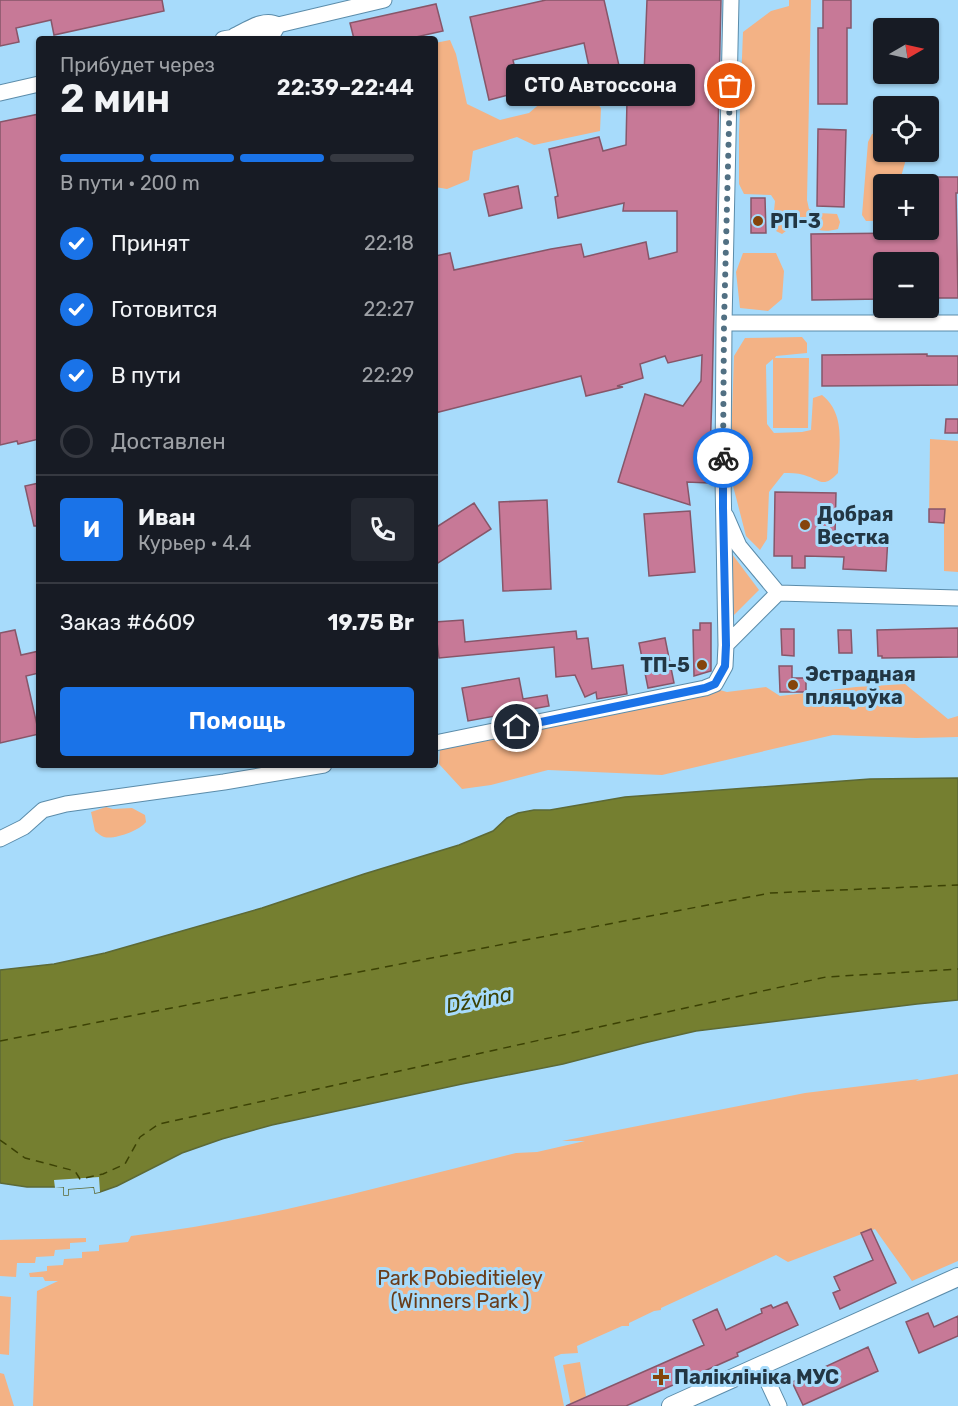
<!DOCTYPE html>
<html lang="ru">
<meta charset="utf-8">
<style>
body{margin:0;font-family:Rubik,sans-serif;background:#242831;color:#f1f3f6;height:100vh;display:flex;flex-direction:column;font-size:22px;white-space:nowrap}
*{box-sizing:border-box;margin:0}
p{font-size:20px;color:#9ea1a6}
.icon{flex:none;width:33px;height:33px;fill:none;stroke:currentColor;stroke-width:2;stroke-linecap:round;stroke-linejoin:round}
.map{position:relative;flex:1;overflow:hidden}
.sheet{position:absolute;left:36px;top:36px;width:402px;height:732px;display:flex;flex-direction:column;background:#171b24;border-radius:6px;box-shadow:0 2px 4px #0004}
.sheet>*{flex:none}
.needle{width:39px;rotate:81deg}
.tools{position:absolute;left:873px;top:18px;display:grid;gap:12px}
.tools a{display:grid;place-items:center;width:66px;height:66px;border-radius:6px;background:#171b24;box-shadow:0 2px 4px #0004;font-size:30px}
.pin{position:absolute;display:grid;place-items:center;width:51px;height:51px;color:#fff;margin:-26px;border:3px solid #fff;border-radius:50%;box-shadow:0 2px 6px #0007}
.courier{position:absolute;display:grid;place-items:center;width:60px;height:60px;margin:-30px;border:4px solid #1a73e8;border-radius:50%;background:#fff;color:#222;box-shadow:0 2px 8px #0007}
.bubble{position:absolute;height:42px;border-radius:6px;background:#171b24;box-shadow:0 2px 4px #0004;font-size:20px;font-weight:600;line-height:42px;text-align:center}
.head em{font-style:normal;font-weight:600}
.head div{display:flex;flex-direction:column-reverse}
.head{display:flex;align-items:center;justify-content:space-between;height:102px;padding:0 24px}
h1{font-size:39px;font-weight:600;line-height:45px}
.bar{display:grid;grid-template-columns:repeat(4,1fr);gap:9px 6px;align-content:center;height:72px;padding:0 24px}
.bar i{height:8px;border-radius:4px;background:#363941}
.bar .on{background:#1a73e8}
.bar p{grid-column:span 4}
.line{display:flex;align-items:center;gap:15px;padding:0 24px;border-top:2px solid #363941}
.line div{flex:1}
.round{display:grid;place-items:center;flex:none;width:63px;height:63px;border-radius:6px;background:#242831}
ol{padding:0 24px;list-style:none}
li{display:flex;align-items:center;gap:18px;height:66px}
li p{margin-inline-start:auto}
li .icon{padding:6px;border-radius:50%;background:#1a73e8;color:#fff;stroke-width:4}
li:last-child{color:#9ea1a6}
li i{width:33px;height:33px;border:3px solid #363941;border-radius:50%}
.cta{display:flex;gap:12px;margin-top:auto;padding:12px 24px}
.cta a{flex:1;height:69px;border-radius:6px;background:#1a73e8;color:#fff;font-size:24px;font-weight:600;line-height:69px;text-align:center}
.map>svg:first-child{display:block}
</style>
<div class="map">
<svg width="958" height="1406" viewBox="0 0 958 1406">
<rect width="100%" height="100%" fill="#a7dbfb"/>
<path fill="#f3b285" d="M789,0H811L807,200L809,209L819,213L837,214L840,222L838,229C823,233 812,230 799,221L782,234L776,231L773,221L775,201L771,195L744,194L739,184V134L743,32L771,11L789,6Z
M450,40L456,54L467,104L500,120L529,113L557,89L584,88L601,108L600,131L534,145L517,137L473,151L469,180L447,189L435,187V43Z
M883,131L884,152H908L899,184H884L883,218L879,221H866L862,215L868,142L872,134Z
M743,253H776L784,271L782,299L768,311L740,308L736,272Z
M802,337L807,343V353L776,356L775,358H809L808,428H773V359L766,365L767,424L774,433L802,432L811,430L813,398L822,395C846,414 839,445 838,473C823,489 821,480 804,475C797,473 790,473 784,473L769,492L767,539L760,550L746,536L730,474L734,356L745,338Z
M930,439L958,441V572L944,571V523L929,522Z
M732,554L759,590L733,616Z
M905,684L948,719L958,716V737L916,738L833,735L662,775L548,770L491,785L462,789L439,764L440,749L672,703L716,689L727,692L766,687L780,696L856,687Z
M106,807L113,809L132,808L145,815L146,822C140,830 115,840 104,837C101,836 98,833 95,831L91,812Z
M958,1074V1261L912,1281L875,1229L788,1262L776,1255L661,1308V1310L654,1311L629,1323V1326H622L577,1346L578,1353L561,1354L554,1357L564,1406H33L37,1291L58,1281H45L43,1277H30L29,1273L47,1271V1266L63,1265L64,1259L82,1258V1252L99,1251V1245L128,1242L131,1236C261,1221 389,1184 516,1153L537,1152L585,1141H562L805,1093L919,1079L916,1081Z
M86,1238V1242L70,1243V1249L55,1250L54,1256L36,1257L35,1263H17L16,1277L0,1276V1240Z
M0,1296L11,1297L9,1355L0,1354Z
M580,1362L586,1396L571,1406L563,1365Z
M0,1373L4,1374L14,1406H0Z"/>
<path fill="#757f30" stroke="#5c6936" stroke-width="1.5" d="M958,778V1000L917,1004L696,1031L644,1043L563,1064L462,1084L272,1125L222,1139L182,1153L117,1186L100,1192L95,1193L94,1187L68,1189V1195H64V1187H27L0,1183V970L54,964L105,953L262,908L364,874L459,845L493,831L507,818L518,813L534,810H550L625,797L870,779Z"/>
<path fill="#a7dbfb" d="M99,1177L100,1192L95,1193L94,1187L68,1189V1195H64V1187L55,1188L54,1180Z"/>
<g fill="none" stroke-linecap="round" stroke-linejoin="round">
<path stroke="#3c4204" stroke-width="1.5" stroke-dasharray="8 6" stroke-linecap="butt" d="M0,1041L770,893L958,885
M0,1140L25,1158L75,1171L80,1179L103,1174L125,1164L140,1137L159,1124L826,977L958,969"/>
</g>
<path fill="#c77997" stroke="#875669" stroke-width="1.5" d="M0,0H162L164,11L54,35L51,20L16,28L19,42L0,46Z
M546,0H604L620,70L591,76L584,43L513,60L520,92L489,100L470,17Z
M647,0H721L712,395L709,483L687,482L690,505L618,482L645,394L683,406L701,381L702,355L668,363L665,356L640,364L643,378L617,386L623,387L586,396L581,376L435,413V256L450,253L454,270L551,249L581,244L584,257L646,242L649,259L677,252V211H623L624,203L558,218L555,197L558,196L549,149L599,137L603,151L626,145L627,100H643Z
M823,0H851V28H847V104H818V28H823Z
M436,4L443,31L407,39H354L350,23Z
M39,114V439L18,444L17,441L0,445V122Z
M818,129L846,130L844,207L817,206Z
M928,177H958V193H956L958,298H928V262H884V299L812,300L811,234L902,233V230H928Z
M518,186L522,208L489,216L484,194Z
M751,198H765L766,233H751Z
M927,354V356H958V385L822,386V355Z
M946,419H958V433H945Z
M39,483V526H34L25,486Z
M775,492L836,493L835,535L888,537L886,571L843,569L844,557L805,556V568H792V556H774Z
M547,500L551,589L503,591L499,502Z
M474,503L491,529L435,565V528Z
M929,509H945L944,523L929,522Z
M690,511L695,572L649,576L644,514Z
M463,620L465,642L576,631L577,639L588,638L592,669L623,665L627,694L597,699L596,692L585,697L575,675L556,677L554,647L439,658L436,634H435V622Z
M700,623H711V671L694,676L693,630H700Z
M958,628V657L882,658V656H878L877,630Z
M781,629H794V656L782,655Z
M15,630L21,655L39,651V673L26,676L39,734L0,743V633Z
M838,630H851L852,653H839Z
M665,638L674,683L648,688L639,643Z
M779,666H792V678H806V692H780Z
M519,678L523,699L547,695L549,706L468,721L462,688Z
M871,1229L896,1283L840,1309L833,1293L840,1290L834,1277L873,1260L861,1233Z
M787,1302L798,1325L737,1353L738,1356L626,1406H566L704,1345L693,1320L717,1309L726,1330L762,1313L761,1309L771,1305L773,1308Z
M928,1313L934,1327L958,1316V1336L919,1353L906,1322Z
M868,1347L878,1371L803,1405L792,1382Z"/>
<g fill="none" stroke-linecap="round" stroke-linejoin="round">
<g stroke="#5b8caa" stroke-width="17">
<path id="minor" d="M234,36C247,30 264,17 278,25L384,0
M223,39C240,35 258,38 274,32L278,25
M0,93L39,84
M724,323H958
M726,516L739,546L778,593
M726,645L778,593L958,598
M435,743L705,688L715,684L725,666L726,645L723,478L724,323L731,0
M0,839L24,827L43,810L66,804L224,782L324,765
M760,1365L779,1406"/>
</g>
<g stroke="#5b8caa" stroke-width="20">
<path id="tertiary" d="M671,1406L958,1277"/>
</g>
<use href="#minor" stroke="#fff" stroke-width="15"/>
<use href="#tertiary" stroke="#fff" stroke-width="18"/>
</g>
<g fill="none" stroke-linecap="round" stroke-linejoin="round">
<path stroke="#517083" stroke-width="6" stroke-dasharray="0 10.8" d="M723,458L724,323L730,86"/>
<path stroke="#1a73e8" stroke-width="8" d="M517,727L705,688L715,684L725,666L726,645L723,508V458"/>
</g>
<g fill="#85450b" stroke="#a7dbfb" stroke-width="2">
<circle cx="758" cy="221" r="6"/>
<circle cx="805" cy="525" r="6"/>
<circle cx="702" cy="665" r="6"/>
<circle cx="793" cy="685" r="6"/>
<path d="M658 1368h6v6h6v6h-6v6h-6v-6h-6v-6h6z"/>
</g>
<g text-anchor="middle" stroke-width="6" stroke-linejoin="round" paint-order="stroke">
<g font-size="20" font-weight="bold" fill="#223643" stroke="#a7dbfb" text-anchor="start">
<text x="770" y="228">РП-3</text>
<text x="817" y="521">Добрая<tspan x="817" dy="23">Вестка</tspan></text>
<text x="690" y="672" text-anchor="end">ТП-5</text>
<text x="805" y="681">Эстрадная<tspan x="805" dy="23">пляцоўка</tspan></text>
<text x="674" y="1384">Паліклініка МУС</text>
</g>
<g font-size="20" fill="#693c19" stroke="#a7dbfb">
<text x="460" y="1285">Park Pobieditieley<tspan x="460" dy="23">(Winners Park )</tspan></text>
</g>
<g font-size="21" font-style="italic" fill="#3c4204" stroke="#a7dbfb">
<text transform="translate(479 1000) rotate(-11)" y="7">Dźvina</text>
</g>
</g>
</svg>
<div class="tools">
<a><svg class="needle" viewBox="-14 -14 28 28"><path d="M0-13l5 13h-10z" fill="#e53935"/><path d="M0 13l5-13h-10z" fill="#9ea1a6"/></svg></a>
<a><svg class="icon" aria-label="locate" viewBox="0 0 24 24"><circle cx="12" cy="12" r="6"/><path d="M12 2v4M12 18v4M2 12h4M18 12h4"/></svg></a>
<a>+</a>
<a>−</a>
</div>
<div class="pin" style="left:730px;top:86px;background:#ea580c"><svg class="icon" aria-label="bag" viewBox="0 0 24 24"><path d="M5 8h14l-1 12H6zM9 8a3 3 0 0 1 6 0"/></svg></div>
<div class="pin" style="left:517px;top:727px;background:#1f2937"><svg class="icon" aria-label="home" viewBox="0 0 24 24"><path d="M3 11l9-7 9 7M6 9v11h12V9"/></svg></div>
<div class="courier" style="left:723px;top:458px"><svg class="icon" aria-label="bike" viewBox="0 0 24 24"><circle cx="6" cy="16" r="4"/><circle cx="18" cy="16" r="4"/><path d="M6 16l4-8h5l3 8M10 8l3 8H6M13 5h3"/></svg></div>
<div class="bubble" style="left:506px;top:64px;width:189px">СТО Автоссона</div>
<section class="sheet">
<div class="head"><div><h1>2 мин</h1><p>Прибудет через</p></div><em>22:39–22:44</em></div>
<div class="bar"><i class="on"></i><i class="on"></i><i class="on"></i><i></i><p>В пути · 200 m</p></div>
<ol>
<li><svg class="icon" aria-label="check" viewBox="0 0 24 24"><path d="M5 12l5 5 9-10"/></svg>Принят<p>22:18</p></li>
<li><svg class="icon" aria-label="check" viewBox="0 0 24 24"><path d="M5 12l5 5 9-10"/></svg>Готовится<p>22:27</p></li>
<li><svg class="icon" aria-label="check" viewBox="0 0 24 24"><path d="M5 12l5 5 9-10"/></svg>В пути<p>22:29</p></li>
<li><i></i>Доставлен</li>
</ol>
<div class="line" style="height:108px"><b class="round" style="background:#1a73e8;color:#fff">И</b><div><b>Иван</b><p>Курьер · 4.4</p></div><a class="round"><svg class="icon" aria-label="phone" viewBox="0 0 24 24"><path d="M5 4h4l2 5-3 2q2 4 5 5l2-3 5 2v4C11 20 4 13 5 4z"/></svg></a></div>
<div class="line" style="height:78px"><div>Заказ #6609</div><b>19.75 Br</b></div>
<div class="cta"><a>Помощь</a></div>
</section>
</div>
